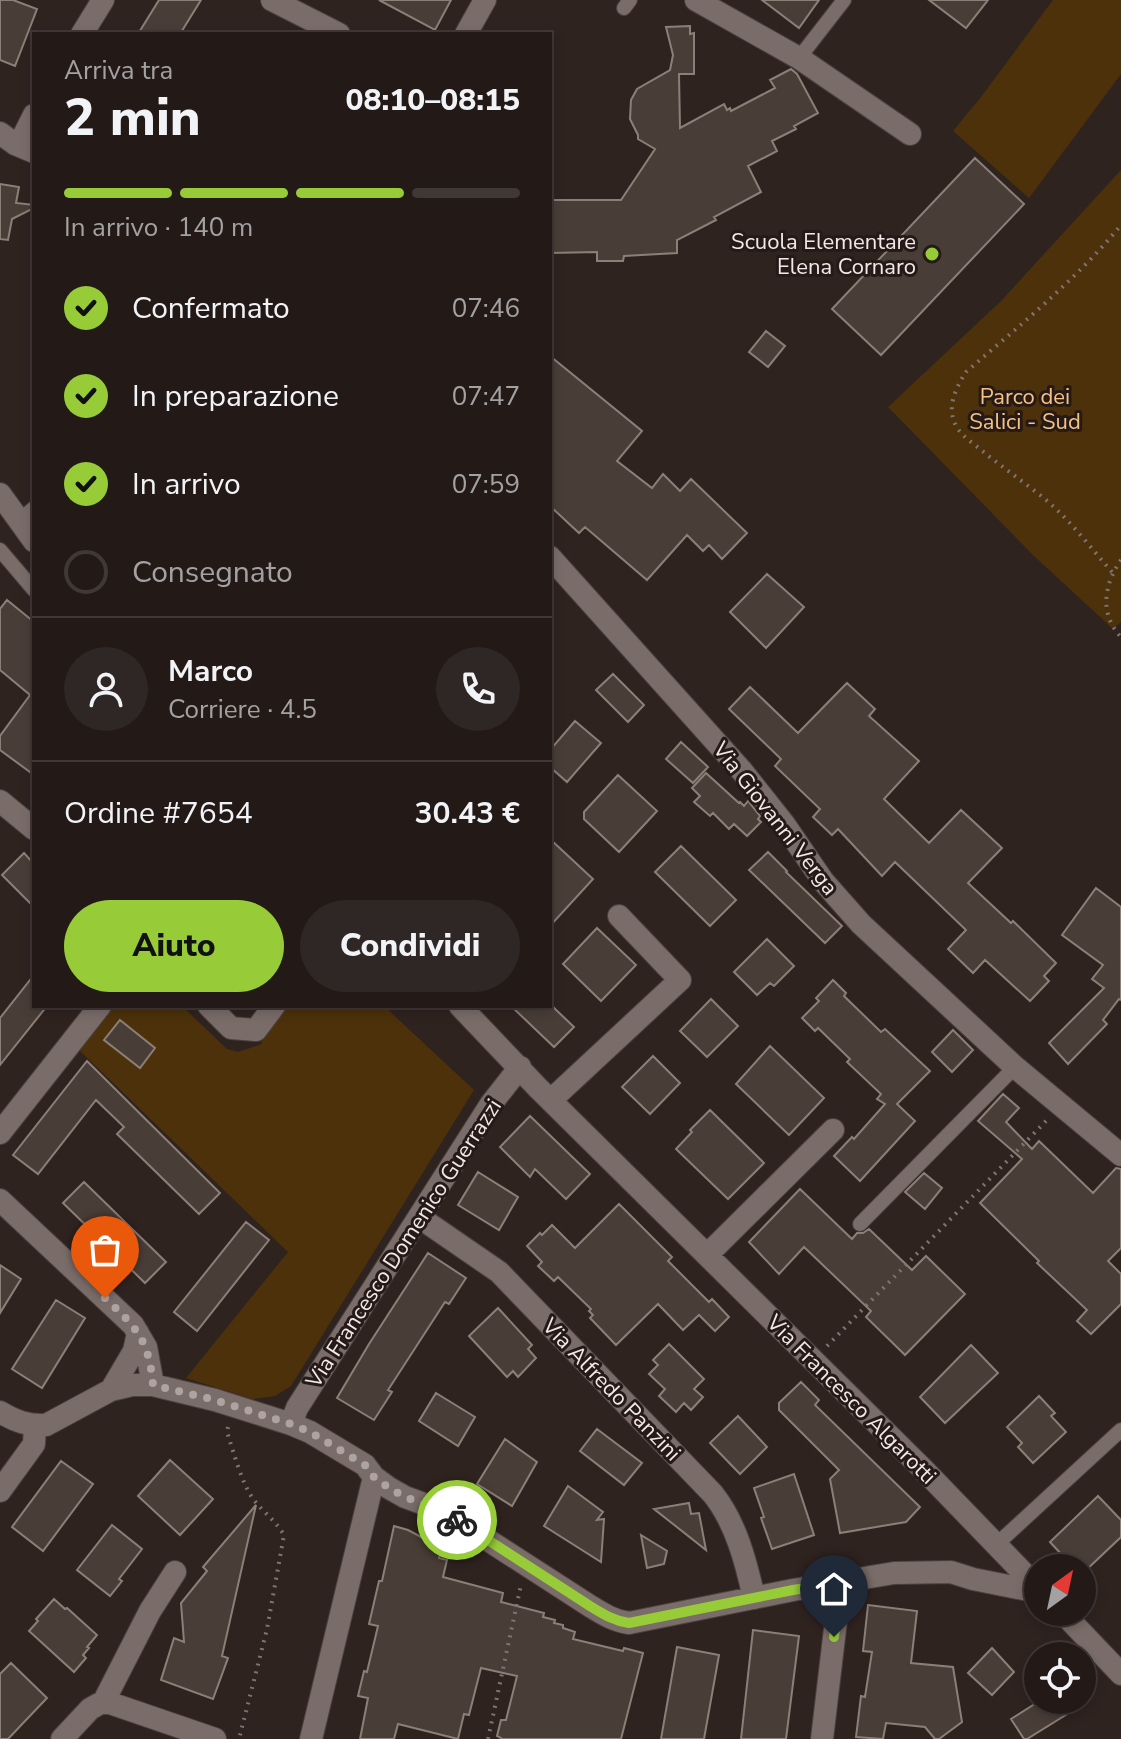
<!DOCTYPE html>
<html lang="it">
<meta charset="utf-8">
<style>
body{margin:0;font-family:"Nunito Sans",sans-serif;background:#2f2725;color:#f1f3f6;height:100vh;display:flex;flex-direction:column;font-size:30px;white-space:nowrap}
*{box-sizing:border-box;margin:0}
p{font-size:26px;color:#a3a1a2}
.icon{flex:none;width:44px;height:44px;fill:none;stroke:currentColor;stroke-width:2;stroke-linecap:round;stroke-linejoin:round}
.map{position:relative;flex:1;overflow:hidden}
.drawer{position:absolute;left:32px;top:32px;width:520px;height:976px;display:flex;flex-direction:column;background:#231a18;border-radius:0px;box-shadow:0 4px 12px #0003,0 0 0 2px #403837}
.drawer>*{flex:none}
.needle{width:52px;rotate:33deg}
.tools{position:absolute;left:1024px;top:1554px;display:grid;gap:16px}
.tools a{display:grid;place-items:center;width:72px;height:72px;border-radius:50%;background:#231a18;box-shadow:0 4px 12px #0003,0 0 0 2px #403837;font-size:40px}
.pin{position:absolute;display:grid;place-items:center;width:68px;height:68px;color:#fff;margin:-82px -34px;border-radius:50% 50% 50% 0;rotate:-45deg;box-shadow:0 0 8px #0007}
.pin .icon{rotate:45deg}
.courier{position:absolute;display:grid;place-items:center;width:80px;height:80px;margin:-40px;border:6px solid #97cc38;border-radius:50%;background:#fff;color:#222;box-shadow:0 2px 10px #0007}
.summary em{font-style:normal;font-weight:800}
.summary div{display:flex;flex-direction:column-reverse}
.summary{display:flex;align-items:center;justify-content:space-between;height:136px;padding:0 32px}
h1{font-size:52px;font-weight:800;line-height:60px}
.bar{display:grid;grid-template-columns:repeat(4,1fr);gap:12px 8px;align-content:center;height:96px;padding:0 32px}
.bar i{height:10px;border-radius:6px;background:#403837}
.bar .selected{background:#97cc38}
.bar p{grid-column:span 4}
.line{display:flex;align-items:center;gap:20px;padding:0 32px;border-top:2px solid #403837}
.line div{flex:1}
.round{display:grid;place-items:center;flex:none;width:84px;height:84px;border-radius:42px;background:#2f2725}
ol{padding:0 32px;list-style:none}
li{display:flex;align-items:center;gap:24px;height:88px}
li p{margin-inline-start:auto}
li .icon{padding:8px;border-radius:50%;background:#97cc38;color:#111;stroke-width:4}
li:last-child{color:#a3a1a2}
li i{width:44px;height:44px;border:4px solid #403837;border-radius:50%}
.primary-button{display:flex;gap:16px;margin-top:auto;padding:16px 32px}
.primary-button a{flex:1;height:92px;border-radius:48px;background:#97cc38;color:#111;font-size:32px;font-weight:800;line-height:92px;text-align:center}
.primary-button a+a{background:#2f2725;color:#f1f3f6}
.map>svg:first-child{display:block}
</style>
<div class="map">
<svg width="1121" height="1739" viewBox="0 0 1121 1739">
<rect width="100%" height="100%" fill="#2f2320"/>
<path fill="#4c310b" d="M1053,0H1121V74L1029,198L953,131L981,97Z
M1121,170V622L1113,629L1034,556L888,407L1001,301Z
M110,1006H182L227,1049L238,1052L262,1044V1041L286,1006H384L474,1090L291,1386L275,1396L253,1399L186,1378L288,1252L76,1047Z"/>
<path fill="#493e37" stroke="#8c7f78" stroke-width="2" d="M0,0H13L37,9L15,66L0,60Z
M159,0H201L180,34H138Z
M379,0H451L435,30Z
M762,0H819L799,28Z
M929,0H988L966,28Z
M690,26V34L694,33V74H679L680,128L724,104L727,110L730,108L731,111L775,88L770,80L791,69L797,74L818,113L794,126L796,129L772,141L777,151L748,166L761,192L714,217L716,220L677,240V253L624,256L623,261H597V252L550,253V200H621L655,149L638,139V135L630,119L631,100L637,89L670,70L673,55L666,27Z
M975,158L1024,204L881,355L832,309Z
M0,184L19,187L16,203L34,205V208L12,219L8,240L0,239Z
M766,331L785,346L768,367L749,352Z
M550,356L642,431L617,461L652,488L663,474L680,491L691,479L747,533L722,559L709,545L703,551L687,535L647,580L585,527L579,533L550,506Z
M767,574L804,607L766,648L730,612Z
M7,600L34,622V775L0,750V736L30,695L0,670V609Z
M613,674L644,705L628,722L596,690Z
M847,683L875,709L869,716L919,761L884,799L929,843L961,810L1002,848L968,883L1011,923L1013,921L1056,963L1044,976L1049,981L1030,1001L985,960L973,973L948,949L966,930L895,862L882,876L838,829L832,835L813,817L820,809L775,766L781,759L729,709L750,687L798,733Z
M575,721L601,743L567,782L550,767V750Z
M681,742L708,767L693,783L666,759Z
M706,773L739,803L740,802L744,806L748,801L760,816L758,819L761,822L747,836L734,824L729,829L713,813L710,816L694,802L700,796L692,788Z
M618,775L657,811L619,852L584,819V812Z
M550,839L593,879L550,926Z
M681,846L736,900L710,926L655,872Z
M768,852L787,871L786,872L842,926L825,943L749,870Z
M24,853L34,864V907L2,875Z
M1096,888L1121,907V1000L1119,999L1103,1020L1107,1024L1068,1064L1049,1043L1104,988L1092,979L1103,965L1062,935Z
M597,928L636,965L601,1001L563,964Z
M767,939L794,966L774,986L770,983L757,995L734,972Z
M34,975V1006H47L0,1065V1018Z
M833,980L846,993L844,996L881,1032L885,1029L930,1071L897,1104L915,1121L860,1181L834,1156L852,1137L854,1139L885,1104L877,1099L881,1094L847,1062L850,1059L818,1028L815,1031L802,1018L819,1001L816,998Z
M711,999L738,1026L707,1057L680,1031Z
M511,1006H552L574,1027L554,1047Z
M120,1020L155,1048L140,1068L104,1040Z
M953,1030L973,1050L952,1072L932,1052Z
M770,1046L824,1098L789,1135L736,1084Z
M653,1056L680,1083L650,1114L622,1087Z
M87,1061L220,1193L199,1214L117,1134L124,1127L96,1100L38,1174L13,1155Z
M1003,1094L1019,1108L1006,1122L1032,1149L1039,1141L1093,1193L1116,1168L1121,1169V1248L1108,1261L1121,1274V1304L1091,1334L1077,1321L1087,1310L1037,1263L1039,1261L980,1203L1022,1159L978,1121Z
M710,1110L764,1163L728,1199L676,1149L692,1132L690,1130Z
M530,1116L590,1174L566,1199L535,1169L530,1177L500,1147Z
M478,1172L518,1197L499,1230L458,1205Z
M924,1173L942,1188L925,1209L905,1192Z
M84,1182L166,1262L145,1283L63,1203Z
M800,1189L852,1239L857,1233H863L869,1229L912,1270L926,1256L965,1294L905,1355L866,1317L871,1311L804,1247L779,1274L749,1242Z
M619,1204L672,1257L668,1261L709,1302L712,1299L729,1317L715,1331L699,1315L683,1330L658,1304L616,1345L590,1318L593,1315L589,1311L591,1309L558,1277L554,1281L538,1266L542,1262L527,1246L540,1233L542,1235L552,1225L575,1248Z
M246,1222L269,1240L197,1331L174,1312Z
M428,1253L466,1278L449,1304L445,1302L388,1390L392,1392L374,1420L337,1398L369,1344Z
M0,1265L21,1279L0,1313Z
M56,1300L85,1318L42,1388L12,1369Z
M498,1308L532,1345L528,1349L536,1358L518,1377L513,1371L507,1377L469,1336Z
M669,1344L704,1379L694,1389L703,1397L691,1410L684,1403L676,1412L659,1396L665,1389L649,1374L658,1365L653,1360Z
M971,1345L998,1373L945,1423L920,1397Z
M801,1382L819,1400L815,1405L920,1507L906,1522L840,1533L830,1479L839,1470L779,1410V1403Z
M436,1393L475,1417L458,1446L419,1421Z
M1039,1396L1055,1413L1051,1416L1066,1432L1033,1463L1018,1447L1022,1443L1007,1427Z
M738,1416L767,1447L740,1474L710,1443Z
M597,1429L642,1463L624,1485L580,1451Z
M505,1439L537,1462L512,1506L477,1484Z
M170,1460L213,1499L180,1535L138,1496Z
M61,1461L93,1484L43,1551L12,1527Z
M794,1474L814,1535L772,1549L761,1518L764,1517L754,1488Z
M568,1486L603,1512L597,1520L604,1519L601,1562L544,1526Z
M1098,1496L1121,1520V1537L1082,1574V1568H1074L1050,1542Z
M689,1503L691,1514L699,1513L706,1550L654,1509Z
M256,1505L222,1656L228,1658L213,1699L161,1680L174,1638L184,1642L181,1603L207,1571L203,1567Z
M112,1525L142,1549L119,1579L122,1581L110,1596L77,1570Z
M394,1526L408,1530L442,1548L439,1558L447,1560L443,1577L503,1593L501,1602L544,1613L543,1617L555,1620L554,1623L563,1625V1628L575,1632L573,1639L623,1651L624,1648L643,1653L621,1739H501V1738L497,1736L501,1720H506L517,1676L481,1668L469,1715L464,1714L458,1739L398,1724L394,1739H360L368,1698L358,1696L364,1671L367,1672L378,1626L369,1624L379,1581H382Z
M641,1535L667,1551L664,1564L647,1568Z
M54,1599L65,1609L67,1608L97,1635L87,1647L89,1648L83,1655L86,1658L74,1672L29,1631L38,1621L36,1619Z
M868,1605L917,1611L911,1663L953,1667L962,1722L939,1739H935L925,1727L886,1723L883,1739L856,1737L861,1696L865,1697L872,1652L863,1651Z
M753,1630L799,1636L786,1739H741Z
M677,1647L719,1655L704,1739H661Z
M992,1648L1014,1672L992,1695L968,1673Z
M11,1663L47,1698L8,1739H0V1674Z
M1041,1700H1061L1069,1713L1027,1739H1024L1011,1719Z"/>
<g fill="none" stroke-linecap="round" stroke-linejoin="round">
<g stroke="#4b413f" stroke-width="16">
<path id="service" d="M624,8L630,0
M799,58L844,0
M19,521L34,508
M0,550L34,590
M860,1224L1015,1067
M997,1544L1121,1430"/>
</g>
<g stroke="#4b413f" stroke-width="24">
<path id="minor" d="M272,0L339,34
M696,0L799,58L910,134
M82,34L103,0
M466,34L485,0
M0,133L15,144L34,152
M19,145L34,115
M0,494L34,541
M550,557L742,771L784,824L823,881L861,924L1015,1067L1121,1155
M0,801L34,829
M209,1006L231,1028L256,1030L274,1006
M460,1006L538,1088L923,1469L1038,1588
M551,1100L680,980L619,916
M0,1133L100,1006
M0,1200L133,1325L146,1347L153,1385
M419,1217L499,1272L713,1494C736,1523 746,1562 754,1598
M708,1254L833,1130
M111,1390L134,1351L138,1333
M0,1412C15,1421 28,1426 46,1425L111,1390L132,1385H153L215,1400L291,1424L310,1432L365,1465L374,1477L389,1488L405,1497L443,1511L590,1606C603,1614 614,1621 629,1623L793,1590L894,1573L951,1572L973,1579L1038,1592
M291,1424L297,1408L491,1104L520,1067
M0,1491L34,1444L35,1426
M1062,1612L1121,1674
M104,1701L150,1611L175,1572
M62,1739L90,1709L104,1701L215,1739
M311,1739L374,1477
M822,1739L837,1612V1583"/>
</g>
<path stroke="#7e7471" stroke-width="4" stroke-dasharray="2 6" stroke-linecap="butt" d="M1121,560C1104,584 1099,614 1121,637
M1112,572C1089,546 1068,517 1040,495C1022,481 1004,468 986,454C977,446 965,439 958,429C945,410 955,389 966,372C1019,326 1076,280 1121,225
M827,1346L1047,1120
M228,1427L227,1432C233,1450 242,1485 254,1500C264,1513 275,1520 284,1535L267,1629L239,1739
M488,1739L521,1585"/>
<use href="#service" stroke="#7a6c69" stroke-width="14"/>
<use href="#minor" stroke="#7a6c69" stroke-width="22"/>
</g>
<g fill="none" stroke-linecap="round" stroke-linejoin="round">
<path stroke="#ada4a1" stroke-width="8" stroke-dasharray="0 14.4" d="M105,1298C137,1328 149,1340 153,1385L215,1400L291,1424L310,1432L365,1465L374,1477L389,1488L405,1497L443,1511L457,1520"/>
<path stroke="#97cc38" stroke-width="10" d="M457,1520L590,1606C603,1614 614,1621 629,1623L793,1590L837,1583V1612L834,1637"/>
</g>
<circle fill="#97cc38" stroke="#251a17" stroke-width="3" cx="932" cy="254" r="8"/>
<g text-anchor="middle" stroke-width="6" stroke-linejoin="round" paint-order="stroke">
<g font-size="22" fill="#f1e9e7" stroke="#251a17" text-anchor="end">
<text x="916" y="249">Scuola Elementare<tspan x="916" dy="25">Elena Cornaro</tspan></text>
</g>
<g font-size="22" fill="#f6c284" stroke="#251a17">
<text x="1025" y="404">Parco dei<tspan x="1025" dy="25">Salici - Sud</tspan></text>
</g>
<g font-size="22" fill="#f1e9e7" stroke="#251a17">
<text transform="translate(776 818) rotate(52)" y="8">Via Giovanni Verga</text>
<text transform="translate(403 1243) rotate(-57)" y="8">Via Francesco Domenico Guerrazzi</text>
<text transform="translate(612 1389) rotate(46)" y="8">Via Alfredo Panzini</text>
<text transform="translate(852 1399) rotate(45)" y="8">Via Francesco Algarotti</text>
</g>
</g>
</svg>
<div class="tools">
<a><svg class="needle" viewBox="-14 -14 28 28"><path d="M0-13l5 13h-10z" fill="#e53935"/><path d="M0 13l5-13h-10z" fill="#a3a1a2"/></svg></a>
<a><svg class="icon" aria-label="locate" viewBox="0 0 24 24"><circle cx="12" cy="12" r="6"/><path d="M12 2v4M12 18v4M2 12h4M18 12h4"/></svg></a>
</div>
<div class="pin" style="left:105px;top:1298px;background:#ea580c"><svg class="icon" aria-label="bag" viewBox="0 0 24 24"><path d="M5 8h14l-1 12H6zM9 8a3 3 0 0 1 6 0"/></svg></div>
<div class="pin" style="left:834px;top:1637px;background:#1f2937"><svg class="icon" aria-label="home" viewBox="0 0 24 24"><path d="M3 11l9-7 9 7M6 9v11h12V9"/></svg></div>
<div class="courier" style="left:457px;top:1520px"><svg class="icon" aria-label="bike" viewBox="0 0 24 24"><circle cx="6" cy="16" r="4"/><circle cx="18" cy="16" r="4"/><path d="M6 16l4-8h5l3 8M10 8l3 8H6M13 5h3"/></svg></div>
<section class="drawer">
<div class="summary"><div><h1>2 min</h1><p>Arriva tra</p></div><em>08:10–08:15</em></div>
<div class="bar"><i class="selected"></i><i class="selected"></i><i class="selected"></i><i></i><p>In arrivo · 140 m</p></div>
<ol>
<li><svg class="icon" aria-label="check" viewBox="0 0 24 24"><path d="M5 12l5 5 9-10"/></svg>Confermato<p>07:46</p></li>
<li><svg class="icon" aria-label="check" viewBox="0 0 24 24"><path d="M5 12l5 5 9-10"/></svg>In preparazione<p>07:47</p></li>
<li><svg class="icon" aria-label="check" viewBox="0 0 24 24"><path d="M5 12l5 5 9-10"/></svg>In arrivo<p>07:59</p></li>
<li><i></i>Consegnato</li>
</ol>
<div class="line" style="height:144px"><a class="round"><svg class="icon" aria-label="person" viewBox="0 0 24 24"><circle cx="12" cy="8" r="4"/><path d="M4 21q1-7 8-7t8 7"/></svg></a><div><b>Marco</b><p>Corriere · 4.5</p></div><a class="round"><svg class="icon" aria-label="phone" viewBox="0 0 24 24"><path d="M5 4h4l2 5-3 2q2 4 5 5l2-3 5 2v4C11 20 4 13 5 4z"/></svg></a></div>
<div class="line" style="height:104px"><div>Ordine #7654</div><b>30.43 €</b></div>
<div class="primary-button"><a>Aiuto</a><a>Condividi</a></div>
</section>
</div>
